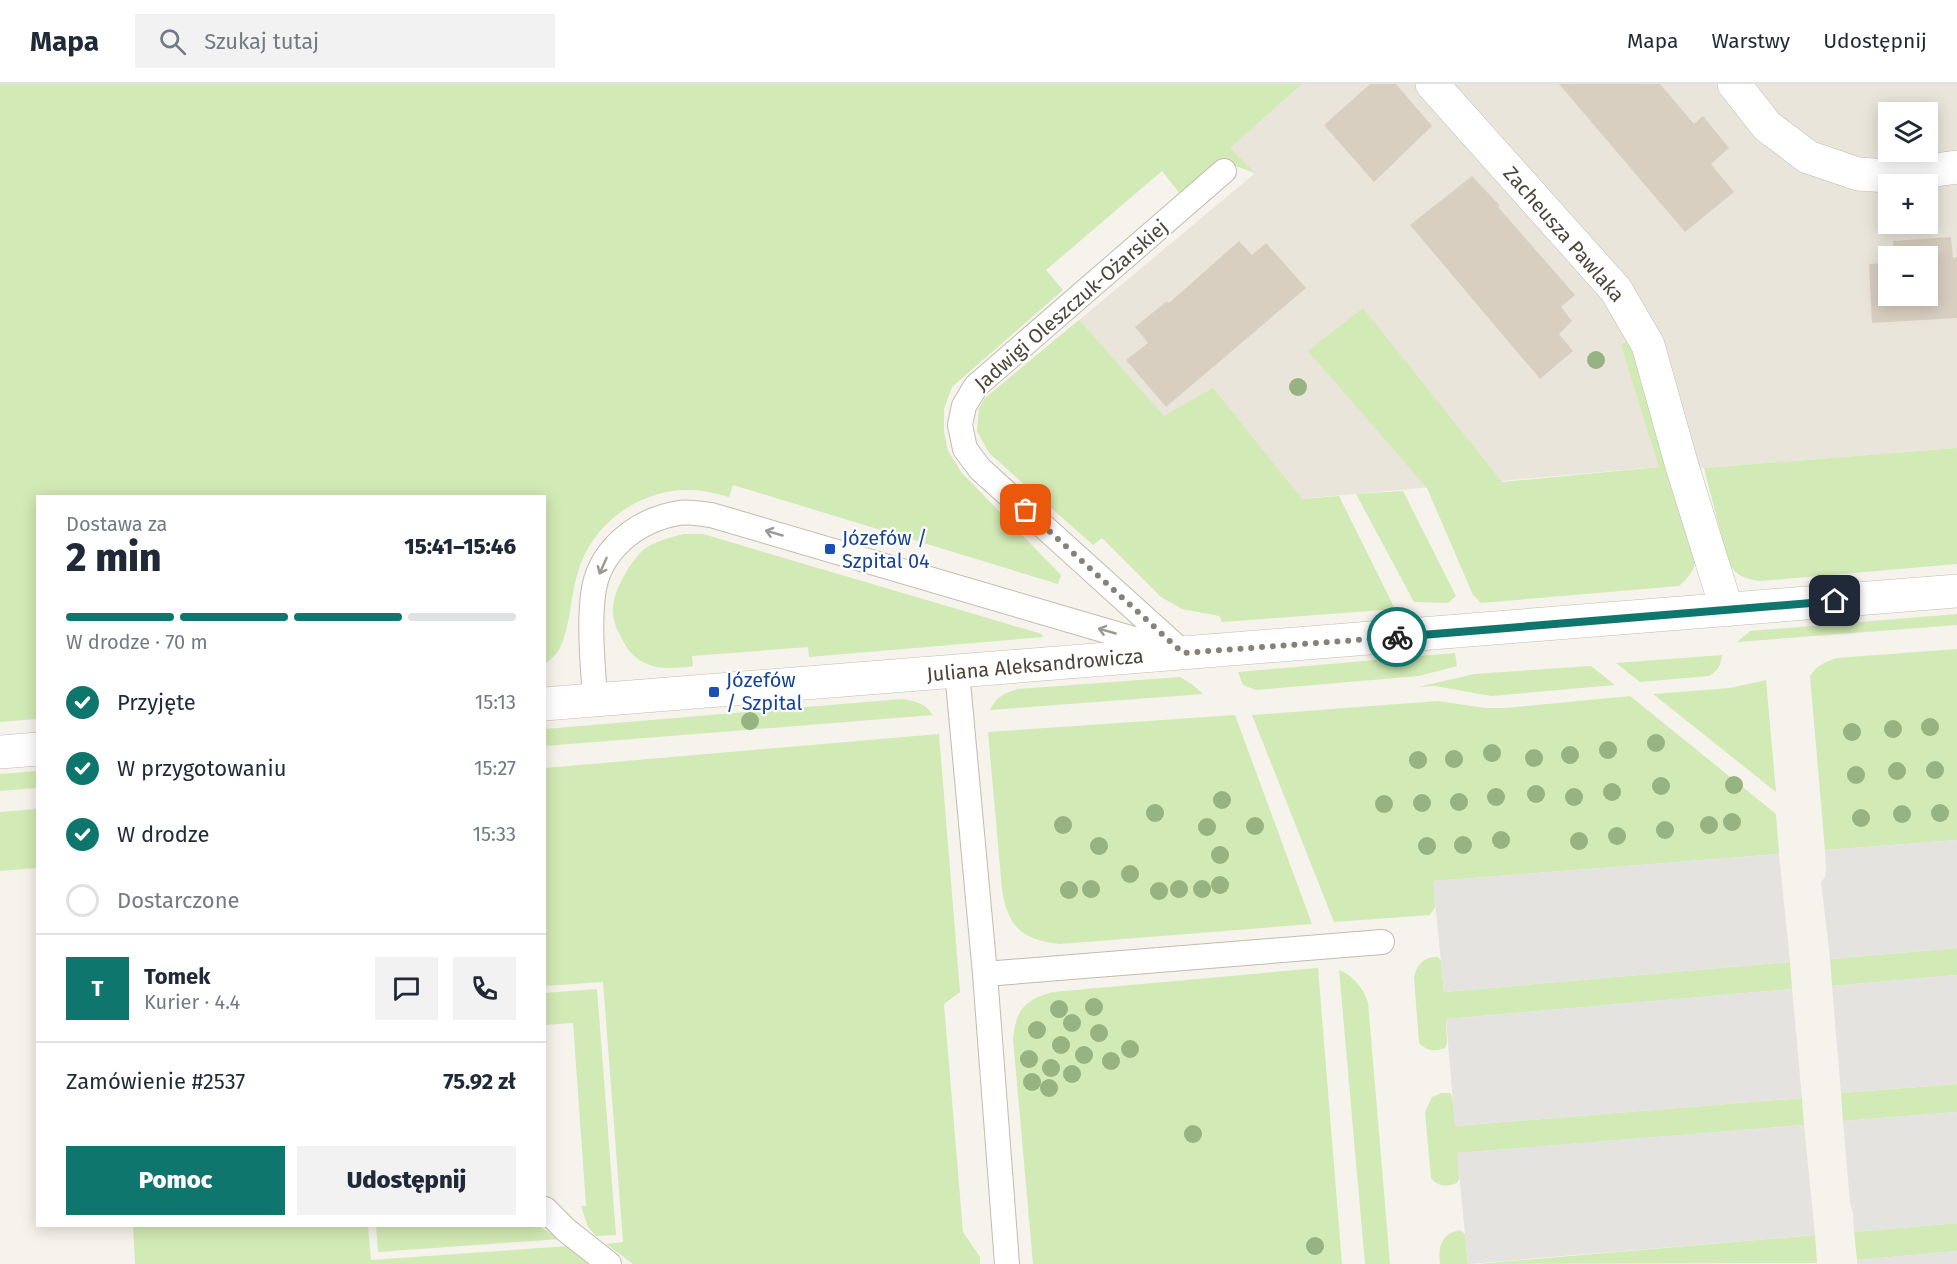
<!DOCTYPE html>
<html lang="pl">
<meta charset="utf-8">
<style>
body{margin:0;font-family:"Fira Sans",sans-serif;background:#f2f2f3;color:#1f2937;height:100vh;display:flex;flex-direction:column;font-size:22px;white-space:nowrap}
*{box-sizing:border-box;margin:0}
p{font-size:20px;color:#747a83}
.icon{flex:none;width:33px;height:33px;fill:none;stroke:currentColor;stroke-width:2;stroke-linecap:round;stroke-linejoin:round}
.map{position:relative;flex:1;overflow:hidden}
.drawer{position:absolute;left:36px;top:411px;width:510px;height:732px;display:flex;flex-direction:column;background:#fff;border-radius:0px;box-shadow:0 3px 15px #0003}
.drawer>*{flex:none}
.tools{position:absolute;left:1878px;top:18px;display:grid;gap:12px}
.tools a{display:grid;place-items:center;width:60px;height:60px;border-radius:0px;background:#fff;box-shadow:0 3px 15px #0003;font-size:30px}
.pin{position:absolute;display:grid;place-items:center;width:51px;height:51px;color:#fff;margin:-26px;border-radius:12px;box-shadow:0 3px 9px #0006}
.courier{position:absolute;display:grid;place-items:center;width:60px;height:60px;margin:-30px;border:4px solid #0f766e;border-radius:50%;background:#fff;color:#222;box-shadow:0 2px 8px #0007}
.summary em{font-style:normal;font-weight:800}
.summary div{display:flex;flex-direction:column-reverse}
.summary{display:flex;align-items:center;justify-content:space-between;height:102px;padding:0 30px}
h1{font-size:39px;font-weight:800;line-height:45px}
.bar{display:grid;grid-template-columns:repeat(4,1fr);gap:9px 6px;align-content:center;height:72px;padding:0 30px}
.bar i{height:8px;border-radius:4px;background:#e0e1e3}
.bar .current{background:#0f766e}
.bar p{grid-column:span 4}
.line{display:flex;align-items:center;gap:15px;padding:0 30px;border-top:2px solid #e0e1e3}
.line div{flex:1}
.round{display:grid;place-items:center;flex:none;width:63px;height:63px;border-radius:0px;background:#f2f2f3}
ol{padding:0 30px;list-style:none}
li{display:flex;align-items:center;gap:18px;height:66px}
li p{margin-inline-start:auto}
li .icon{padding:6px;border-radius:50%;background:#0f766e;color:#fff;stroke-width:4}
li:last-child{color:#747a83}
li i{width:33px;height:33px;border:3px solid #e0e1e3;border-radius:50%}
.primary-button{display:flex;gap:12px;margin-top:auto;padding:12px 30px}
.primary-button a{flex:1;height:69px;border-radius:0px;background:#0f766e;color:#fff;font-size:24px;font-weight:800;line-height:69px;text-align:center}
.primary-button a+a{background:#f2f2f3;color:#1f2937}
header{display:flex;align-items:center;gap:36px;box-sizing:border-box;height:84px;padding:0 30px;background:#fff;border-bottom:2px solid #e0e1e3}
header strong{font-size:28px}
nav{display:flex;gap:33px;margin-inline-start:auto;font-size:21px}
.search{width:420px;height:54px;background:#f2f2f3;display:flex;align-items:center;gap:15px;box-sizing:border-box;padding:0 21px;border-radius:0px;color:#747a83;font-size:22px}
.map>svg:first-child{display:block}
</style>
<header>
<strong>Mapa</strong>
<div class="search"><svg class="icon" aria-label="search" viewBox="0 0 24 24"><circle cx="10" cy="10" r="6"/><path d="M15 15l6 6"/></svg>Szukaj tutaj</div>
<nav><a>Mapa</a><a>Warstwy</a><a>Udostępnij</a></nav>
</header>
<div class="map">
<svg width="1957" height="1180" viewBox="0 0 1957 1180">
<rect width="100%" height="100%" fill="#f6f3ec"/>
<path fill="#eae5da" fill-rule="evenodd" d="M1302,0H1957V364L1704,384L1668,382L1106,432L1030,277L1254,90L1230,64ZM1888,28H1928V68H1888ZM1888,100H1928V140H1888ZM1888,172H1928V212H1888Z"/>
<path fill="#d2eab5" d="M0,0H1302L1230,64L1255,89L1219,76L1181,111L1162,87L1046,186L1063,206L952,303L944,325V348L948,367L962,389L1061,491L1058,500L733,401L729,413C717,410 704,406 692,406C641,404 592,439 578,488C570,513 571,540 560,564C557,571 549,576 545,581L544,412H38L37,635L0,638Z
M1363,224L1502,398L1659,383L1621,261L1628,256L1633,262L1695,475C1695,487 1688,494 1679,502L1481,519L1473,511L1427,404L1308,267Z
M1079,236L1164,332L1213,304L1302,415L1339,412L1395,525L1222,538L1219,532L1182,525L1161,513L1102,454L1093,461L989,369L977,347L979,324L985,314Z
M1957,364V480L1760,497C1744,494 1737,493 1728,478L1704,384Z
M1403,407L1456,512L1448,519L1414,518L1356,410Z
M684,450H703L1042,550L1043,553L809,573L808,563L692,572L693,582C679,584 661,586 647,580C635,575 627,566 622,555C617,546 614,539 613,529C611,510 629,480 642,467C652,458 671,453 684,450Z
M1957,530V541L1737,558L1750,547Z
M1957,565V756L1825,766L1810,592C1817,581 1825,578 1837,574Z
M1455,569L1457,582L1419,592L1256,606L1243,601L1238,588Z
M1722,571C1721,581 1718,587 1709,592L1640,598L1616,579Z
M1591,582L1615,601L1491,612L1435,602L1418,603L1474,590Z
M1180,593L1193,601L1203,610L990,626C996,613 1004,609 1018,605Z
M1766,596L1776,708L1653,610L1730,604Z
M1630,612L1776,730L1779,770L1434,797L1435,823L1430,831L1334,838L1252,631L1438,617L1485,624H1506Z
M902,615C915,617 925,619 933,631L545,662V645Z
M1235,631L1312,840L1060,860C1022,856 1008,843 1002,806L988,648Z
M939,650L960,908L944,920L963,1148L980,1173V1180H633L606,1160L623,1158L603,898L545,902V684Z
M37,687V704L0,707V690Z
M37,725V784L0,787V728Z
M1957,864V891L1832,902L1830,875Z
M1433,873H1438L1441,877L1444,908L1790,878L1792,905L1446,935L1447,960L1445,964C1435,968 1427,967 1419,959L1414,893C1417,882 1421,875 1433,873Z
M1318,884L1342,1180H1033L1013,955C1016,926 1024,916 1053,908Z
M1339,886C1354,892 1362,903 1368,918L1390,1180H1365Z
M597,905L616,1151L596,1152L588,1143L581,1122H586L573,939L545,941L544,909Z
M1957,1000V1028L1843,1037L1841,1009Z
M1441,1009H1450L1452,1012L1456,1042L1802,1014L1804,1041L1458,1069L1459,1095L1457,1099C1447,1103 1438,1103 1431,1094L1425,1028L1432,1013Z
M1957,1139V1167L1857,1176L1854,1148Z
M133,1142H368L371,1176L569,1162L592,1180H135Z
M376,1142H539L560,1155L378,1168Z
M1460,1146L1465,1150L1468,1180H1440C1438,1162 1441,1150 1460,1146Z
M1815,1151L1817,1179L1478,1180Z"/>
<path fill="#e5e3e0" d="M1957,756V864L1830,875L1821,798L1825,793L1826,786L1825,766Z
M1779,770L1790,878L1444,908L1433,797Z
M1957,891V1000L1841,1009L1832,902Z
M1792,905L1802,1014L1455,1042L1446,935Z
M1957,1028V1139L1854,1148L1853,1129L1850,1119L1843,1037Z
M1804,1041L1815,1151L1468,1180L1457,1069Z
M1957,1167V1180H1857V1176Z"/>
<path fill="#d8cfc1" d="M1370,0H1396L1432,42L1374,98L1324,41Z
M1559,0H1660L1694,40L1703,32L1729,64L1711,80L1734,108L1685,148Z
M1472,92L1500,122L1498,123L1575,211L1561,223L1572,237L1559,250L1573,267L1540,295L1410,141Z
M1951,153L1953,174L1957,173V234L1872,239L1869,180L1888,179V212H1928V172H1894L1893,157Z
M1239,157L1252,171L1266,159L1306,204L1166,323L1126,276L1148,259L1135,243L1167,217L1169,219Z"/>
<g fill="none" stroke-linecap="round" stroke-linejoin="round">
<g stroke="#c2bbae" stroke-width="26">
<path id="service" d="M1179,565L980,385L965,365L960,341L964,322L976,302L1224,87
M957,587L985,890L1007,1180
M595,616C593,581 589,545 593,511C598,466 637,436 679,429C689,427 701,430 711,431L1168,565
M985,890L1382,858
M545,1125L566,1146L609,1180"/>
</g>
<g stroke="#c2bbae" stroke-width="34">
<path id="minor" d="M1432,0L1616,206L1648,261L1682,382L1727,526
M1734,0L1767,42L1808,73L1858,90L1889,92L1957,83
M544,620L1957,507
M0,668L38,665"/>
</g>
<use href="#service" stroke="#fff" stroke-width="24"/>
<use href="#minor" stroke="#fff" stroke-width="33"/>
</g>
<g fill="#97b381">
<circle cx="1596" cy="276" r="9"/>
<circle cx="1298" cy="303" r="9"/>
<circle cx="750" cy="637" r="9"/>
<circle cx="1930" cy="643" r="9"/>
<circle cx="1893" cy="645" r="9"/>
<circle cx="1852" cy="648" r="9"/>
<circle cx="1656" cy="659" r="9"/>
<circle cx="1608" cy="666" r="9"/>
<circle cx="1492" cy="669" r="9"/>
<circle cx="1570" cy="671" r="9"/>
<circle cx="1534" cy="674" r="9"/>
<circle cx="1454" cy="675" r="9"/>
<circle cx="1418" cy="676" r="9"/>
<circle cx="1935" cy="686" r="9"/>
<circle cx="1897" cy="687" r="9"/>
<circle cx="1856" cy="691" r="9"/>
<circle cx="1734" cy="701" r="9"/>
<circle cx="1661" cy="702" r="9"/>
<circle cx="1612" cy="708" r="9"/>
<circle cx="1536" cy="710" r="9"/>
<circle cx="1496" cy="713" r="9"/>
<circle cx="1574" cy="713" r="9"/>
<circle cx="1222" cy="716" r="9"/>
<circle cx="1459" cy="718" r="9"/>
<circle cx="1422" cy="719" r="9"/>
<circle cx="1384" cy="720" r="9"/>
<circle cx="1155" cy="729" r="9"/>
<circle cx="1940" cy="729" r="9"/>
<circle cx="1902" cy="730" r="9"/>
<circle cx="1861" cy="734" r="9"/>
<circle cx="1732" cy="738" r="9"/>
<circle cx="1063" cy="741" r="9"/>
<circle cx="1709" cy="741" r="9"/>
<circle cx="1255" cy="742" r="9"/>
<circle cx="1207" cy="743" r="9"/>
<circle cx="1665" cy="746" r="9"/>
<circle cx="1617" cy="752" r="9"/>
<circle cx="1501" cy="756" r="9"/>
<circle cx="1579" cy="757" r="9"/>
<circle cx="1463" cy="761" r="9"/>
<circle cx="1099" cy="762" r="9"/>
<circle cx="1427" cy="762" r="9"/>
<circle cx="1220" cy="771" r="9"/>
<circle cx="1130" cy="790" r="9"/>
<circle cx="1220" cy="801" r="9"/>
<circle cx="1091" cy="805" r="9"/>
<circle cx="1179" cy="805" r="9"/>
<circle cx="1202" cy="805" r="9"/>
<circle cx="1069" cy="806" r="9"/>
<circle cx="1159" cy="807" r="9"/>
<circle cx="1094" cy="923" r="9"/>
<circle cx="1059" cy="925" r="9"/>
<circle cx="1072" cy="939" r="9"/>
<circle cx="1037" cy="946" r="9"/>
<circle cx="1099" cy="949" r="9"/>
<circle cx="1061" cy="961" r="9"/>
<circle cx="1130" cy="965" r="9"/>
<circle cx="1084" cy="971" r="9"/>
<circle cx="1029" cy="975" r="9"/>
<circle cx="1111" cy="977" r="9"/>
<circle cx="1051" cy="984" r="9"/>
<circle cx="1072" cy="990" r="9"/>
<circle cx="1032" cy="998" r="9"/>
<circle cx="1049" cy="1004" r="9"/>
<circle cx="1193" cy="1050" r="9"/>
<circle cx="1315" cy="1162" r="9"/>
</g>
<defs><path id="oneway-shaft" d="M-6 0H5M1.5-3L5.5 0L1.5 3" fill="none" stroke-width="1.6" stroke-linecap="round" stroke-linejoin="round" transform="scale(1.5)"/></defs>
<g stroke="#9c9892">
<use href="#oneway-shaft" transform="translate(774 449) rotate(-164)"/>
<use href="#oneway-shaft" transform="translate(603 482) rotate(114)"/>
<use href="#oneway-shaft" transform="translate(1107 547) rotate(-164)"/>
</g>
<g fill="none" stroke-linecap="round" stroke-linejoin="round">
<path stroke="#878178" stroke-width="6" stroke-dasharray="0 10.8" d="M1026,426L1183,569L1397,553"/>
<path stroke="#0f766e" stroke-width="8" d="M1397,553L1835,517"/>
</g>
<g fill="#1a4fb4" stroke="#fff" stroke-width="2">
<rect x="824" y="459" width="12" height="12" rx="3"/>
<rect x="708" y="602" width="12" height="12" rx="3"/>
</g>
<g text-anchor="middle" stroke-width="4.5" stroke-linejoin="round" paint-order="stroke">
<g font-size="20" fill="#4b4439" stroke="#fff">
<text transform="translate(1564 150) rotate(49)" y="7">Zacheusza Pawlaka</text>
<text transform="translate(1071 221) rotate(-41)" y="7">Jadwigi Oleszczuk-Ożarskiej</text>
<text transform="translate(1035 581) rotate(-5)" y="7">Juliana Aleksandrowicza</text>
</g>
<g font-size="20" fill="#164399" stroke="#fff" text-anchor="start">
<text x="842" y="461">Józefów /<tspan x="842" dy="23">Szpital 04</tspan></text>
<text x="726" y="603">Józefów<tspan x="726" dy="23">/ Szpital</tspan></text>
</g>
</g>
</svg>
<div class="tools">
<a><svg class="icon" aria-label="layers" viewBox="0 0 24 24"><path d="M12 4l9 5-9 5-9-5zM3 14l9 5 9-5"/></svg></a>
<a>+</a>
<a>−</a>
</div>
<div class="pin" style="left:1026px;top:426px;background:#ea580c"><svg class="icon" aria-label="bag" viewBox="0 0 24 24"><path d="M5 8h14l-1 12H6zM9 8a3 3 0 0 1 6 0"/></svg></div>
<div class="pin" style="left:1835px;top:517px;background:#1f2937"><svg class="icon" aria-label="home" viewBox="0 0 24 24"><path d="M3 11l9-7 9 7M6 9v11h12V9"/></svg></div>
<div class="courier" style="left:1397px;top:553px"><svg class="icon" aria-label="bike" viewBox="0 0 24 24"><circle cx="6" cy="16" r="4"/><circle cx="18" cy="16" r="4"/><path d="M6 16l4-8h5l3 8M10 8l3 8H6M13 5h3"/></svg></div>
<section class="drawer">
<div class="summary"><div><h1>2 min</h1><p>Dostawa za</p></div><em>15:41–15:46</em></div>
<div class="bar"><i class="current"></i><i class="current"></i><i class="current"></i><i></i><p>W drodze · 70 m</p></div>
<ol>
<li><svg class="icon" aria-label="check" viewBox="0 0 24 24"><path d="M5 12l5 5 9-10"/></svg>Przyjęte<p>15:13</p></li>
<li><svg class="icon" aria-label="check" viewBox="0 0 24 24"><path d="M5 12l5 5 9-10"/></svg>W przygotowaniu<p>15:27</p></li>
<li><svg class="icon" aria-label="check" viewBox="0 0 24 24"><path d="M5 12l5 5 9-10"/></svg>W drodze<p>15:33</p></li>
<li><i></i>Dostarczone</li>
</ol>
<div class="line" style="height:108px"><b class="round" style="background:#0f766e;color:#fff">T</b><div><b>Tomek</b><p>Kurier · 4.4</p></div><a class="round"><svg class="icon" aria-label="chat" viewBox="0 0 24 24"><path d="M4 5h16v11H9l-5 4z"/></svg></a><a class="round"><svg class="icon" aria-label="phone" viewBox="0 0 24 24"><path d="M5 4h4l2 5-3 2q2 4 5 5l2-3 5 2v4C11 20 4 13 5 4z"/></svg></a></div>
<div class="line" style="height:78px"><div>Zamówienie #2537</div><b>75.92 zł</b></div>
<div class="primary-button"><a>Pomoc</a><a>Udostępnij</a></div>
</section>
</div>
